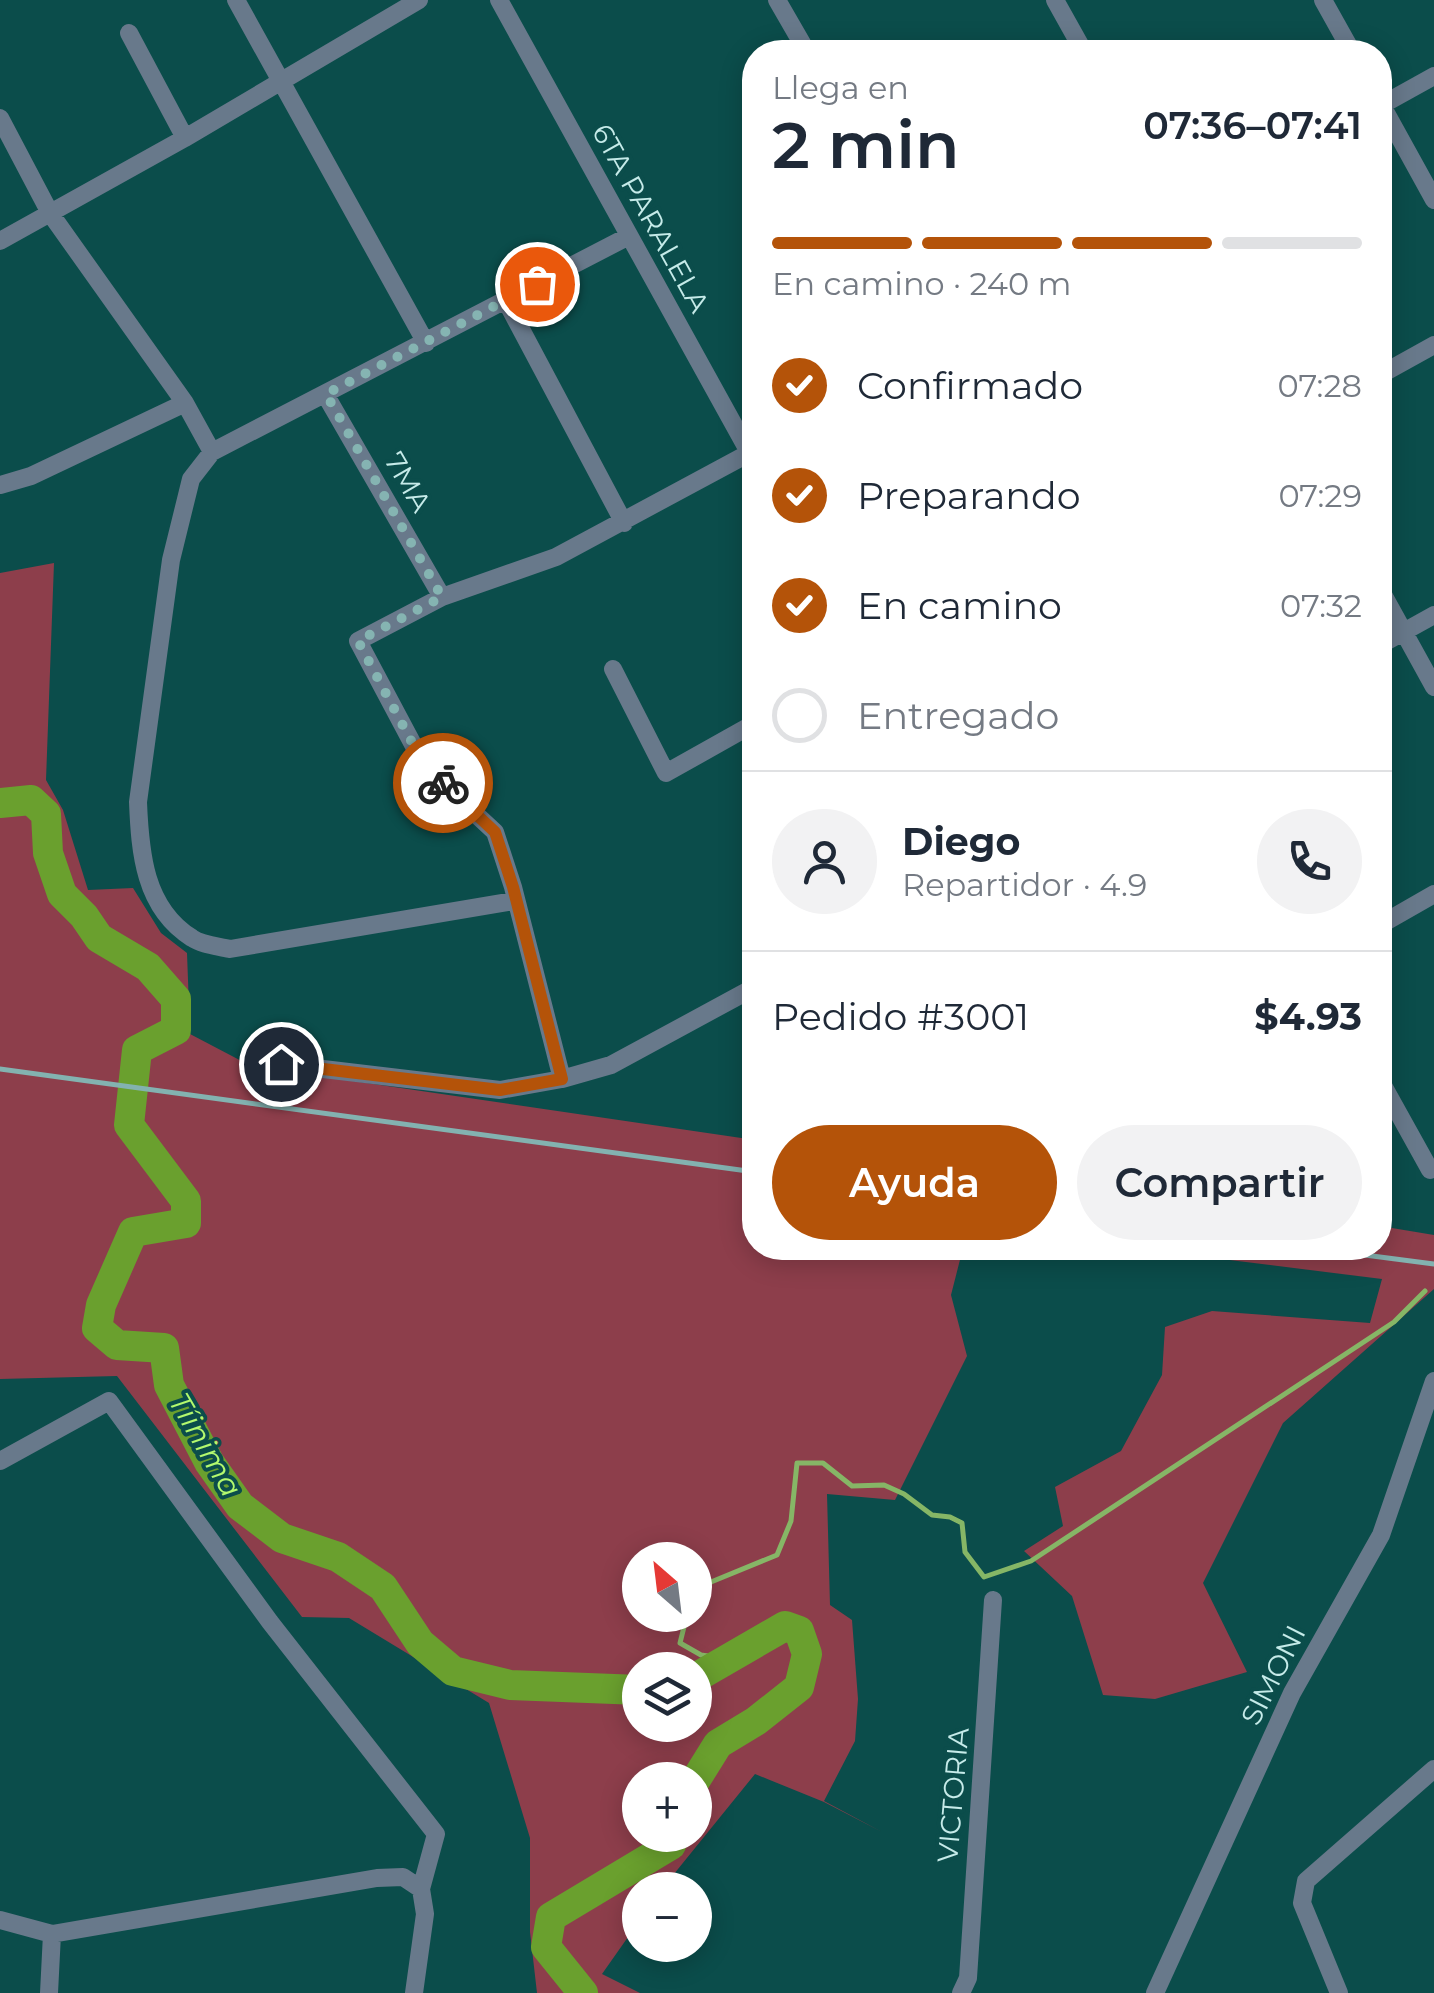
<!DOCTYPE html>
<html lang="es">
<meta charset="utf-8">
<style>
body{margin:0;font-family:Montserrat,sans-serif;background:#f2f2f3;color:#1f2937;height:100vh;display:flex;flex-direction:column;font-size:38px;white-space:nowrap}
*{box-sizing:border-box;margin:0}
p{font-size:32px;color:#747a83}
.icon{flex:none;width:55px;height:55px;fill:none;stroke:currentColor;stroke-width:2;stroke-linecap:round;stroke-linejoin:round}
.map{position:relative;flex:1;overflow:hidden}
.details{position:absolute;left:742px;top:40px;width:650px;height:1220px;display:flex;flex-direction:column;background:#fff;border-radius:40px;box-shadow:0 5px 25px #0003}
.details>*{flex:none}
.needle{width:65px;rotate:332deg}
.controls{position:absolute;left:622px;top:1542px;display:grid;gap:20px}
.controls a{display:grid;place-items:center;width:90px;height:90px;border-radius:50%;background:#fff;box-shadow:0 5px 25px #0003;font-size:50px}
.pin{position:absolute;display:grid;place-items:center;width:85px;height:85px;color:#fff;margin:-42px;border:5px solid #fff;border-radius:50%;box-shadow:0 2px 10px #0007}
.courier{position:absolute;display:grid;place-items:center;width:100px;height:100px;margin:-50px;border:8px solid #b45309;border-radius:50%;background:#fff;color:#222;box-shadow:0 2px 12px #0007}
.headline em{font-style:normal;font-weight:600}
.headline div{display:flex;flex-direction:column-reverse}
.headline{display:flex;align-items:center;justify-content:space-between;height:170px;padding:0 30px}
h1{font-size:65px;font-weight:600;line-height:75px}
.bar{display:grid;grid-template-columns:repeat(4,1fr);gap:15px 10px;align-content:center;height:120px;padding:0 30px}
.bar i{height:12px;border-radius:8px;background:#e0e1e3}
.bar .active{background:#b45309}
.bar p{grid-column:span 4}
.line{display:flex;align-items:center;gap:25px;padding:0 30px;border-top:2px solid #e0e1e3}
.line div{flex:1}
.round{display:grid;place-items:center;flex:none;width:105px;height:105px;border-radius:52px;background:#f2f2f3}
ol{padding:0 30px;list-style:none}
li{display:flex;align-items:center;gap:30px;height:110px}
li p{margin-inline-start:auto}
li .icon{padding:10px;border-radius:50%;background:#b45309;color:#fff;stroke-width:4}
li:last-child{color:#747a83}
li i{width:55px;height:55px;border:5px solid #e0e1e3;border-radius:50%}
.cta{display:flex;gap:20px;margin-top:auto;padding:20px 30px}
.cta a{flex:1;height:115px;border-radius:60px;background:#b45309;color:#fff;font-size:40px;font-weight:600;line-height:115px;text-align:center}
.cta a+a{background:#f2f2f3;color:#1f2937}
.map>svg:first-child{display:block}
</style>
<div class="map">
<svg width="1434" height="1993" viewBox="0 0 1434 1993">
<rect width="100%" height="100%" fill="#0b4d4b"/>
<path fill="#8d3e4b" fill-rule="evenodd" d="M54,563L46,780L63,810L88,890L133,888L161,933L187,953L190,1034L251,1066L755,1140V1248H963L951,1295L967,1356L895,1500L827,1494L830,1605L852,1620L858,1699L855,1741L824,1801L882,1832L887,1885L864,1971L887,1885L882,1832L824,1802L755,1774L661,1890H640V1920L602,1974L640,1993H537L530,1932V1838L489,1703L349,1618L302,1617L117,1376L0,1379V573ZM640,1560H695V1615H640ZM640,1670H695V1725H640ZM640,1780H695V1835H640Z
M1380,1226L1434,1235V1289L1283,1423L1203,1583L1247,1672L1155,1699L1103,1695L1072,1596L1024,1551L1063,1526L1055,1487L1121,1451L1162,1375L1165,1327L1212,1311L1370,1323L1382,1279L1133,1248H1380Z"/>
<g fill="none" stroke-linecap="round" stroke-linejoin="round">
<path stroke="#86b666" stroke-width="5" d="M695,1599L711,1582L777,1555L791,1521L797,1463H823L852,1486L884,1485L904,1494L932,1515L950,1517L962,1523L965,1552L984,1577L1031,1561L1394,1322L1425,1291
M687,1615L680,1643L701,1655L728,1659"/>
<path stroke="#6aa02e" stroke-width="30" d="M0,803L31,800L46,814L48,853L62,894L84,916L99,938L148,967L176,999V1030L137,1050L129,1125L186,1201V1223L133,1232L101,1305L97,1328L117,1345L164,1348L169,1385L209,1462L240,1506L282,1538L338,1557L383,1587L420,1643L453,1671L510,1685L640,1690
M695,1678L785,1626L799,1631L807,1654L799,1687L756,1721L718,1744L695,1781
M583,1993L546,1947L551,1917L671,1845L675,1835"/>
<path stroke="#68798b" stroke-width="18" d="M236,0L426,343
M499,0L755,463
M777,0L807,52
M1055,0L1084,52
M1323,0L1352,52
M129,33L185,138
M1380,102L1434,200
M1380,106L1434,76
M0,118L50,213L185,403L212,452
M0,241L185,138L419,0
M506,301L624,523
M1380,375L1434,345
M325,394L442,597
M0,485L31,476L185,403
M1380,589L1434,687
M1380,645L1434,615
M613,669L666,773L755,723
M514,901L230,949C218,946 202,945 192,938C144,908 140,852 138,802L171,560L191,479L212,452L629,236
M1380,925L1434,894
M281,1064L500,1090L562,1079L611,1065L755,987
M562,1079L513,887L495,832L425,767L358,641L442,597L556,557L755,450
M1380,1080L1430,1170L1434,1168
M0,1461L109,1401L270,1622L436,1834L421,1889L425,1914L414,1993
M0,1920L52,1934L377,1878L403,1877L421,1889
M49,1993L52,1934
M961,1993L968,1978L993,1600
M1155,1993L1292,1693L1381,1535L1434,1381
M1339,1993L1302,1903L1306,1881L1434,1769"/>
<path stroke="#83b2b0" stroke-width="5" d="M0,1069L755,1172
M1311,1248L1434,1264"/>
</g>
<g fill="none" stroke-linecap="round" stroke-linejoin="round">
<path stroke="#85b4b2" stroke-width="10" stroke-dasharray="0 18" d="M443,783L425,767L358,641L442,597L326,394L537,284"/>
<path stroke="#b45309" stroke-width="12" d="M281,1064L500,1090L562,1079L513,887L495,832L443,783"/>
</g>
<g text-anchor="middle" stroke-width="8" stroke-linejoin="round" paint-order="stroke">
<g font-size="28" fill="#c6ebe9" stroke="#0b4d4b">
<text transform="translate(651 218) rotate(61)" y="10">6TA PARALELA</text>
<text transform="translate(408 482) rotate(60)" y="10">7MA</text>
<text transform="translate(1273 1675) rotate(-63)" y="10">SIMONI</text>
<text transform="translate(953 1795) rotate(-85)" y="10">VICTORIA</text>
</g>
<g font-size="30" font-style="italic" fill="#b3f96e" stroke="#0b4d4b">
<text transform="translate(205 1445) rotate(60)" y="10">Tíinima</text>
</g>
</g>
</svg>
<div class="controls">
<a><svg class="needle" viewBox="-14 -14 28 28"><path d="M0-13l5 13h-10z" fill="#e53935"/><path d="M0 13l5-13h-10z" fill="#747a83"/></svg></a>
<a><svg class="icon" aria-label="layers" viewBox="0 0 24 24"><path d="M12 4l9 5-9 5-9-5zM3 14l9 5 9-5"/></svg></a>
<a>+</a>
<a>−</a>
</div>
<div class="pin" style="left:537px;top:284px;background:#ea580c"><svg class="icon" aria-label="bag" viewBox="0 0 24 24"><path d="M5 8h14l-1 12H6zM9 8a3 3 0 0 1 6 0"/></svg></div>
<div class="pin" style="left:281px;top:1064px;background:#1f2937"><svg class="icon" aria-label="home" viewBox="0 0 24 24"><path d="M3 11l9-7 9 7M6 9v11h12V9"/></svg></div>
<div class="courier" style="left:443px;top:783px"><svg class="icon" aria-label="bike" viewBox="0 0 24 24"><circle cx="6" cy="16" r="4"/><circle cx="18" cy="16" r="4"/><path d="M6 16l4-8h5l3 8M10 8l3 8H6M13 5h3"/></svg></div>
<section class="details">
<div class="headline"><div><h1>2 min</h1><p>Llega en</p></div><em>07:36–07:41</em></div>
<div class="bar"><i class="active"></i><i class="active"></i><i class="active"></i><i></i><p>En camino · 240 m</p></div>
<ol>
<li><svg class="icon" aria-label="check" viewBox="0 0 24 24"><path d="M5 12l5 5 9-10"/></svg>Confirmado<p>07:28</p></li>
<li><svg class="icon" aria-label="check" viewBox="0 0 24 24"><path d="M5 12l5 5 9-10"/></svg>Preparando<p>07:29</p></li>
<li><svg class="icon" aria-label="check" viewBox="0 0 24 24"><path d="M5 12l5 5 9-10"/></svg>En camino<p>07:32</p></li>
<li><i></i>Entregado</li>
</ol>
<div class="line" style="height:180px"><a class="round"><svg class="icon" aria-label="person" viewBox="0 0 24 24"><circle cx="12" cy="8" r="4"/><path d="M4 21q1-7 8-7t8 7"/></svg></a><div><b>Diego</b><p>Repartidor · 4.9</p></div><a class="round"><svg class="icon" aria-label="phone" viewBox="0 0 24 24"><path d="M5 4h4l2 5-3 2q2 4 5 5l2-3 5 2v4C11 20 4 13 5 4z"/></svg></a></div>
<div class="line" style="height:130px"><div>Pedido #3001</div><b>$4.93</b></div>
<div class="cta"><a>Ayuda</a><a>Compartir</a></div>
</section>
</div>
